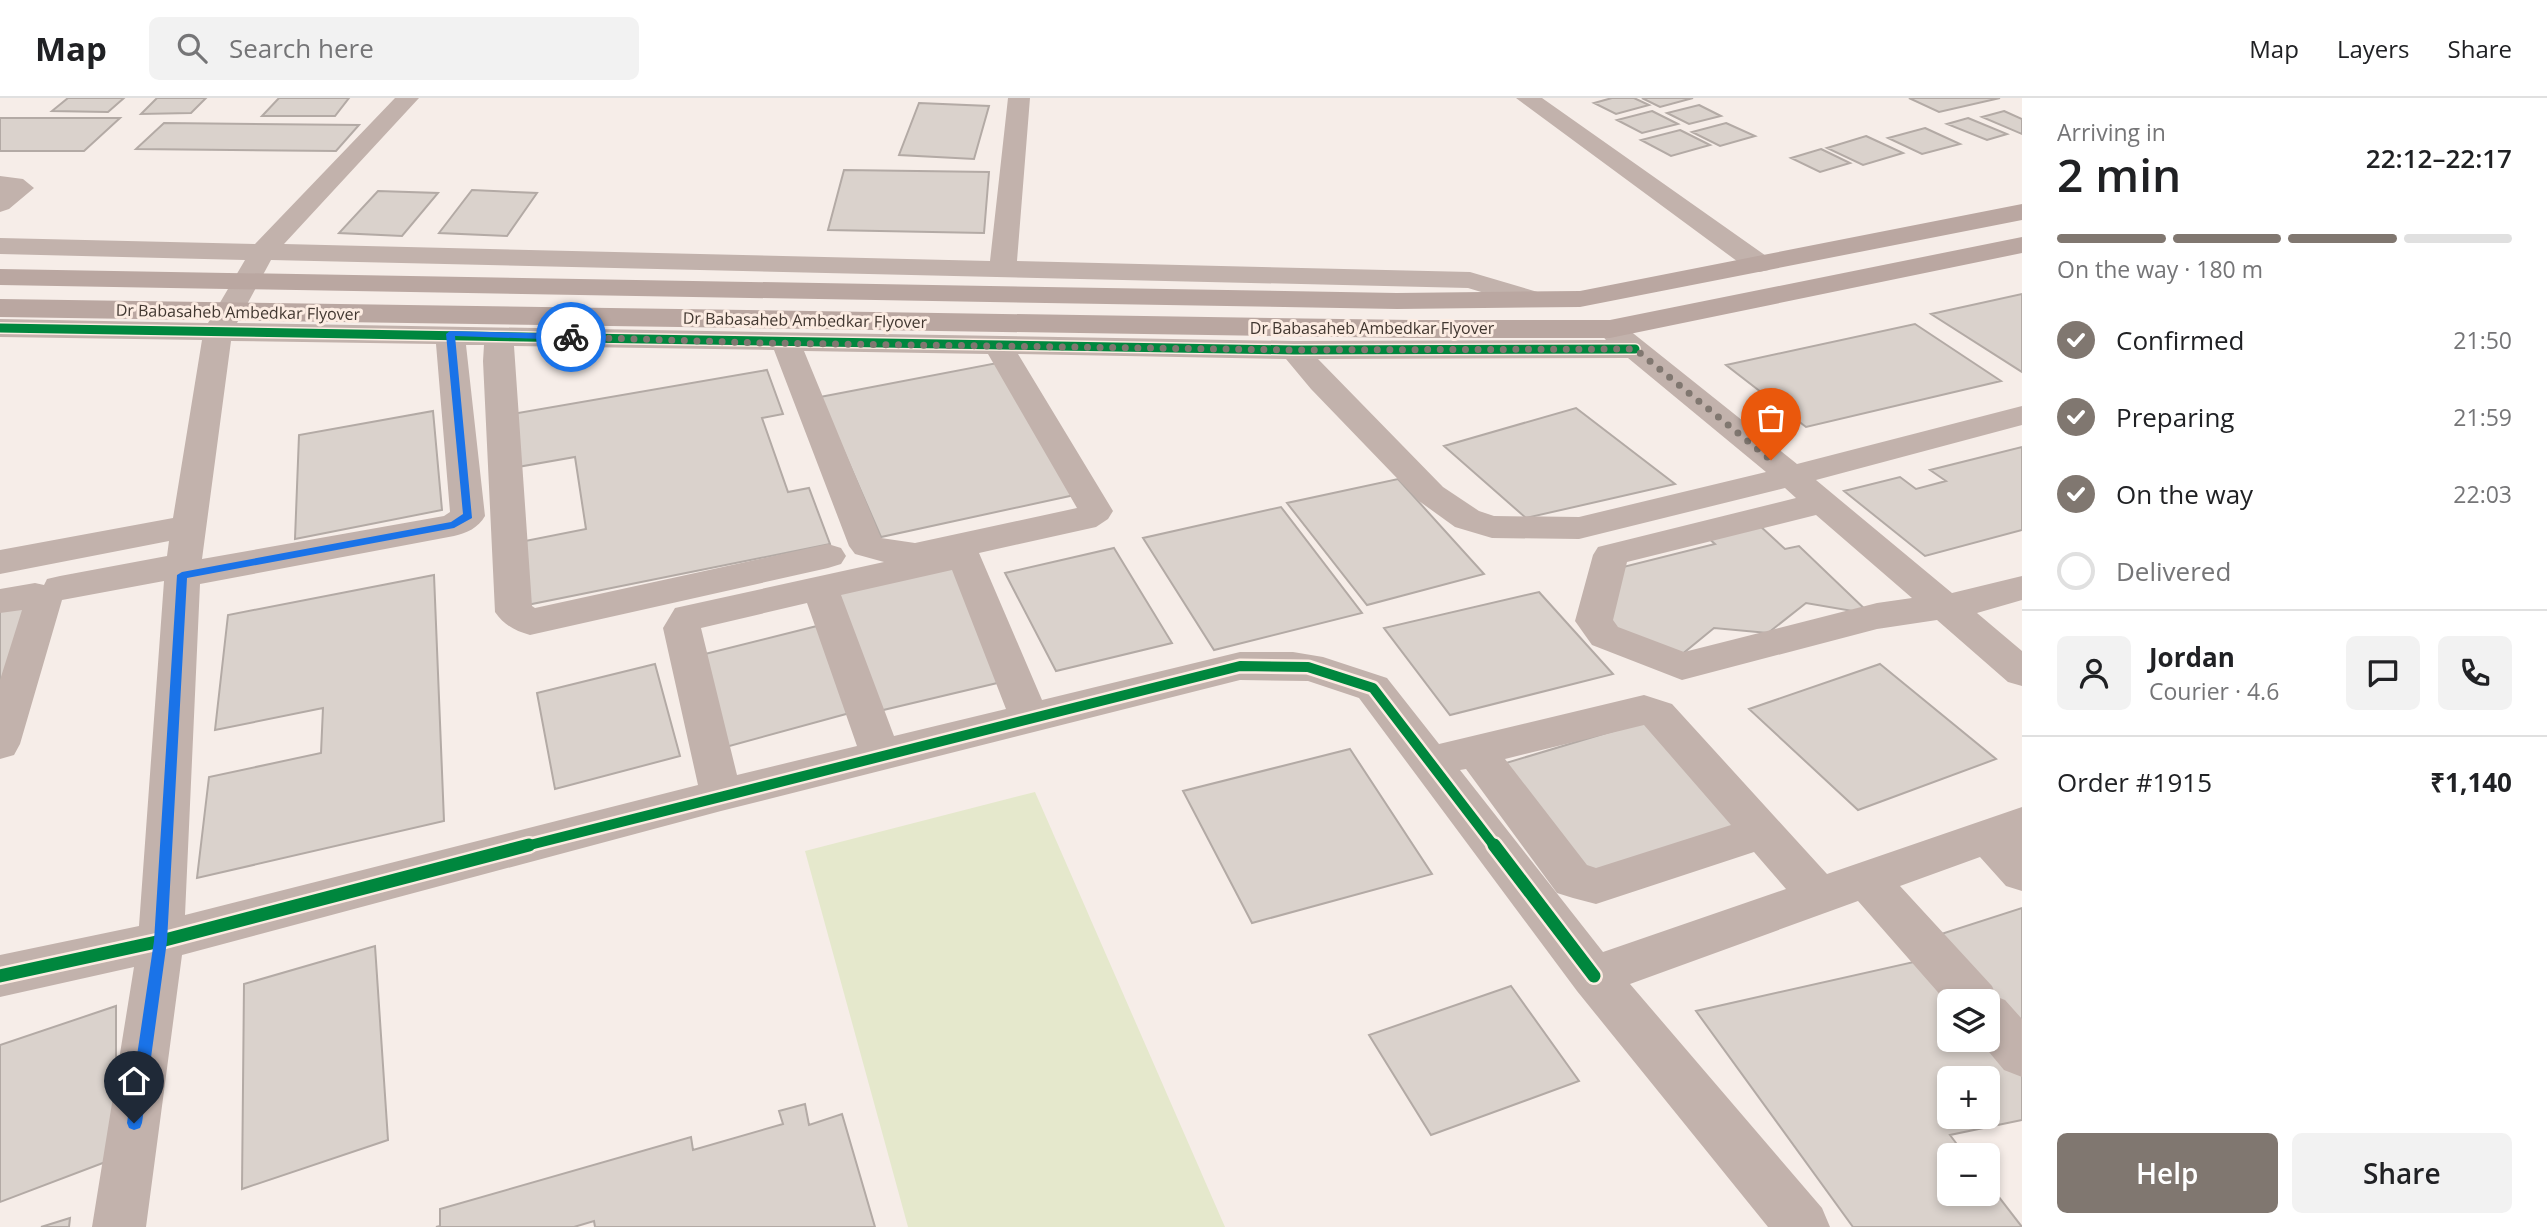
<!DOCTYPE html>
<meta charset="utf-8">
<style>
body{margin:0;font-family:"Open Sans",sans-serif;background:#f2f2f2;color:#202124;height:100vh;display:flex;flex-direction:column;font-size:26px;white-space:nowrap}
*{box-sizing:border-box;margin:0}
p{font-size:23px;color:#757577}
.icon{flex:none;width:38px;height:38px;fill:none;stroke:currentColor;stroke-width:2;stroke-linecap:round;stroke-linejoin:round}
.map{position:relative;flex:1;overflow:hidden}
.side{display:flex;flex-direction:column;background:#fff;width:525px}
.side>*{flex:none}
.tools{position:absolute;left:1937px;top:891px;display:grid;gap:14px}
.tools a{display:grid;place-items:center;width:63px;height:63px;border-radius:10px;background:#fff;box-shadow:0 4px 10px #0003;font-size:35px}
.pin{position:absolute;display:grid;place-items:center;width:60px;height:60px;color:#fff;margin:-72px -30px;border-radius:50% 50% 50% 0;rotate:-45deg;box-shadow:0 0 7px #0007}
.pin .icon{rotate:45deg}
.courier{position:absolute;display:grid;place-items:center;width:70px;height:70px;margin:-35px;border:5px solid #1a73e8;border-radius:50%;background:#fff;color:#222;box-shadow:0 2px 9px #0007}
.headline em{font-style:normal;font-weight:600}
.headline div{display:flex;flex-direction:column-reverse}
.headline{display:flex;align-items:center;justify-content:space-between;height:119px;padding:0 35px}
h1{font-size:46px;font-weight:600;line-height:52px}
.bar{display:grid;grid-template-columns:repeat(4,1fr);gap:10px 7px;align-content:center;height:84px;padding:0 35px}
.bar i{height:9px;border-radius:5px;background:#e0e0e0}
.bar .selected{background:#807770}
.bar p{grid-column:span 4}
.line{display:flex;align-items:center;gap:18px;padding:0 35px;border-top:2px solid #e0e0e0}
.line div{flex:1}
.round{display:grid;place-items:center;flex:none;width:74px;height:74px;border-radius:10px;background:#f2f2f2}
ol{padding:0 35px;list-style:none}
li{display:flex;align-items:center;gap:21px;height:77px}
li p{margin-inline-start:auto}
li .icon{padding:7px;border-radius:50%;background:#807770;color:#fff;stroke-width:4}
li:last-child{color:#757577}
li i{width:38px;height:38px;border:4px solid #e0e0e0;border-radius:50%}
.primary-button{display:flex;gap:14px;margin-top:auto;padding:14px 35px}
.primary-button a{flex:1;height:80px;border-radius:10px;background:#807770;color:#fff;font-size:28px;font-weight:600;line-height:80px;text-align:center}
.primary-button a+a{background:#f2f2f2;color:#202124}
header{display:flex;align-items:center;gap:42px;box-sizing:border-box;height:98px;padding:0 35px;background:#fff;border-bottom:2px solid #e0e0e0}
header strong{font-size:33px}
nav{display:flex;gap:38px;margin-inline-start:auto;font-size:24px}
.search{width:490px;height:63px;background:#f2f2f2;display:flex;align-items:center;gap:18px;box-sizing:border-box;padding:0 24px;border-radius:10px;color:#757577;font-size:26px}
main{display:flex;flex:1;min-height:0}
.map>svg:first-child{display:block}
</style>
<header>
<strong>Map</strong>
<div class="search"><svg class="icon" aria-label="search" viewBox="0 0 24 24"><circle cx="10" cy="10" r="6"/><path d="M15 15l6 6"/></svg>Search here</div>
<nav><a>Map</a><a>Layers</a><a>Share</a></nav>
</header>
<main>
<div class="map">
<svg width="2022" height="1129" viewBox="0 0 2022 1129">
<rect width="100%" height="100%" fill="#f6ede8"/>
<path fill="#e5e8cc" d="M1035,694L1225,1129H908L805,753Z"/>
<path fill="#dad2cc" stroke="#b3aaa5" stroke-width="2" fill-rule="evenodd" d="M68,0H124L108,14L52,13Z
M157,0H206L191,15L141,16Z
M279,0H349L335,18H262Z
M1612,0H1634L1649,7L1616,16L1594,5Z
M1642,0H1693L1660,9Z
M1909,0H2000L1939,14Z
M919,5L989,8L974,61L899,57Z
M1699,7L1721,18L1689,26L1667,15Z
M1652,13L1678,26L1642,35L1617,22Z
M2004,13L2022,21V36L1982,19Z
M0,20H120L84,53H0Z
M1968,20L2007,36L1987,42L1947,26Z
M164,25L359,27L336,53L136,51Z
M1726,25L1755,38L1720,48L1692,34Z
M1925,30L1960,46L1922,56L1888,40Z
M1680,32L1710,47L1671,58L1641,42Z
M1866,38L1903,55L1863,67L1827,50Z
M1821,51L1850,65L1820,74L1791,60Z
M844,72L989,74L984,135L828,132Z
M472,92L537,95L507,138L439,135Z
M378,93L438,95L402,138L339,135Z
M2022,196V274L1931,216Z
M1915,226L2001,283L1806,329L1726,267Z
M997,265L1079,396L881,439L820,299Z
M767,272L783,316L762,320L788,394L809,390L830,446L527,507L520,444L586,431L575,359L512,370L506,317Z
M1576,310L1675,386L1526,420L1444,348Z
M433,313L442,412L295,441L299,337Z
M2022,349V432L1925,458L1844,393L1900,379L1916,391L1946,383L1930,372Z
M1398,381L1484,476L1367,507L1287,405Z
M1281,409L1362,515L1214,552L1143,440Z
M1759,427L1785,451L1799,448L1870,516L1806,505L1768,535L1714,530L1681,557L1604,528L1623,469L1715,446L1707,439Z
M1114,450L1172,545L1056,573L1005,475Z
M958,468L1010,582L879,613L832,494Z
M434,477L444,723L197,780L209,679L321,655L323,610L215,632L228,517Z
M1539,494L1613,576L1450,617L1384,530Z
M29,504L0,601V509Z
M821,527L857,613L722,650L693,559Z
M655,566L680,658L555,691L537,595Z
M1880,566L1996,661L1858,712L1749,611Z
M1653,621L1747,727L1583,776L1496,668Z
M1350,651L1432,776L1252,825L1183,693Z
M2022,810V935L1932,839Z
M375,848L388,1042L242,1091L244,886Z
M1918,863L1955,903H1950V942H1988V938L2022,975V1022L1950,1037L1965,1057H1950V1096H1988V1085L2022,1129H1853L1696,913ZM1950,980H1988V1018H1950Z
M1511,888L1579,983L1431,1037L1369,937Z
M116,908V1060L0,1104V947Z
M805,1006L809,1027L842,1016L875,1129H595L594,1123L574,1129H436L440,1128V1111L691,1039L693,1052L783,1026L779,1013Z
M70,1120L69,1129H41Z"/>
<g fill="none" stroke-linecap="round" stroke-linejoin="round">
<path fill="#c2b2ac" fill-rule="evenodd" d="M395,0H419L284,146L990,163L1008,0H1030L1017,163L1470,174L1541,195L1545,201L1541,207L1531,209L1468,190L271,162L237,225L1294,243L1606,242L1599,234L1604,228L1614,225L1624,228L1797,366L2022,308V327L1816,382L1952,495L2022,478V502L1977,515L2022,553V588L2008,584L1937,522L1877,531L1682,582L1592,547L1575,523L1593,457L1598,449L1796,400L1785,390L1579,441L1492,440L1455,429L1419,403L1311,291L1286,261L1018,256L1113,413L1108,421L1096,429L979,455L1042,602L1240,554H1293L1323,559L1387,580L1439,646L1644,597L1672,606L1827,776L2022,709V793L2006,788L1980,759L1900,788L1992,888L1997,899L2005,902L2022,921V979L2004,972L1979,942H1988V903H1950V908L1858,803L1630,886L1822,1110L1830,1129H1768L1577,893L1359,600L1308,583L1240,582L721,713L182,857L146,1129H92L134,869L0,899V857L139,828L164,483L62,502L20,646L14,657L0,661V582L22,512L0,515V491L35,485L44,487L47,481L60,478L167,458L169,443L0,476V452L173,420L202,242L0,239V221L208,225L245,162L0,156V140L255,146ZM231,243L436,246L450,414L444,418L202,461ZM466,247H484L483,263L495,514C504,527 515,533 530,537L828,470L841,466L846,458L841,450L828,446L535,510L532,508L514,248L774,252L849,448L855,456L884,464L675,510L663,530L698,687L185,817L200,486L454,438C467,435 478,430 485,418ZM804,253L988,256L1077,410L915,445L881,440ZM1628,260L1766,374L1579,419L1494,418L1479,413L1443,389L1318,261ZM1816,417L1912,500L1877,505L1684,554L1618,529L1613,522L1627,464ZM952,472L1006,611L894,638L841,497ZM807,505L857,648L737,677L701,530ZM1644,627L1731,727L1596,770L1587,767L1505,661ZM1466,671L1557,795L1573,800L1596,806L1754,754L1786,791L1603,854L1460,672Z
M1516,0H1542L1769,160L1773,166L1769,172L1759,174L1749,172Z
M0,78L23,81L34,90L9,111L0,114Z"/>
<path fill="#baa7a1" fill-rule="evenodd" d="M2022,106V122L1580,209L1397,211L0,187V171L1397,195L1580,193Z
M2022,139V155L1610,240H1412L0,219V201L1412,222H1610Z"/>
<g stroke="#fcece2" stroke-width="12">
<path id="cycleway-far2" d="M0,230L1294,252L1635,251"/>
</g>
<g stroke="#fcece2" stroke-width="15">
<path id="cycleway-far1" d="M522,749L1240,568L1308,569L1373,590L1495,749"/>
</g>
<g stroke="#fcece2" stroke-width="18">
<path id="cycleway" d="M1494,747L1594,878
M0,878L161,843L529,747"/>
</g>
<use href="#cycleway-far2" stroke="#00873e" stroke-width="9"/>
<use href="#cycleway-far1" stroke="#00873e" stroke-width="10"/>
<use href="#cycleway" stroke="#00873e" stroke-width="13"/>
</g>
<path fill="#1a73e8" d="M450,233L571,236L576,239L571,242L455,238L472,420L454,430L187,480L167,843L142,1025L140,1030L134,1032L129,1030L127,1025L154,843L177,477L182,474L451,424L463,416L446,236Z"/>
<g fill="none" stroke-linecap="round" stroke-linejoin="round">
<path stroke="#807770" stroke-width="7" stroke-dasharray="0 12.6" d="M571,239L762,245L1294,252L1635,251L1771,362"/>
</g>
<g text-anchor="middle" stroke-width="6" stroke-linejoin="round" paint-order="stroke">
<g font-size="16" fill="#413730" stroke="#fcece2">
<text transform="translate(238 214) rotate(1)" y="6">Dr Babasaheb Ambedkar Flyover</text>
<text transform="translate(805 222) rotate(1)" y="6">Dr Babasaheb Ambedkar Flyover</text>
<text x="1372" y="236">Dr Babasaheb Ambedkar Flyover</text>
</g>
</g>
</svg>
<div class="tools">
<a><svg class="icon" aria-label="layers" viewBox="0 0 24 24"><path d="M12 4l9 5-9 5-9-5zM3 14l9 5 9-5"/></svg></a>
<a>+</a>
<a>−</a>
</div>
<div class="pin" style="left:1771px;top:362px;background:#ea580c"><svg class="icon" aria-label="bag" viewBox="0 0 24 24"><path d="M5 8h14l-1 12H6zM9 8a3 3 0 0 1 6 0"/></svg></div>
<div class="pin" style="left:134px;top:1025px;background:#1f2937"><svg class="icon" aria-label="home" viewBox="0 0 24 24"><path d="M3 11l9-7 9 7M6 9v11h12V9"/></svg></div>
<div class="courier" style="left:571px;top:239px"><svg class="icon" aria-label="bike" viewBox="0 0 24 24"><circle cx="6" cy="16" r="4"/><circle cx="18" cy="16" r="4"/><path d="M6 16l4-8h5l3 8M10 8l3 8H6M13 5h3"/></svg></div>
</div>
<section class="side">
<div class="headline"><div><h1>2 min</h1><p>Arriving in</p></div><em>22:12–22:17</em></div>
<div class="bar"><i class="selected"></i><i class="selected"></i><i class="selected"></i><i></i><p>On the way · 180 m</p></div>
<ol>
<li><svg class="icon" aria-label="check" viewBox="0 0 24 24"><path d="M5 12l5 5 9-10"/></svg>Confirmed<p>21:50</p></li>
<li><svg class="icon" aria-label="check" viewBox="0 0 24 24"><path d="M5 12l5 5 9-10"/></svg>Preparing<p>21:59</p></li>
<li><svg class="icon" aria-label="check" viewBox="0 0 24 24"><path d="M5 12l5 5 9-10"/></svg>On the way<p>22:03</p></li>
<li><i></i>Delivered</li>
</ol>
<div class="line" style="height:126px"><a class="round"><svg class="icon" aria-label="person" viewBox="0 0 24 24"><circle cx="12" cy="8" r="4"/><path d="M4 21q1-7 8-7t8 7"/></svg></a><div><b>Jordan</b><p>Courier · 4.6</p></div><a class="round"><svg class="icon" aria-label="chat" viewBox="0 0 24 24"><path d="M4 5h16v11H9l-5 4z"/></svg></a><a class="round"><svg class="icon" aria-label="phone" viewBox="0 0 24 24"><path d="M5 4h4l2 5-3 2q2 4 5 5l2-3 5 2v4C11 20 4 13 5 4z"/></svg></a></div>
<div class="line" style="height:91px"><div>Order #1915</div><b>₹1,140</b></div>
<div class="primary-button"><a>Help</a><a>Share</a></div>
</section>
</main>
